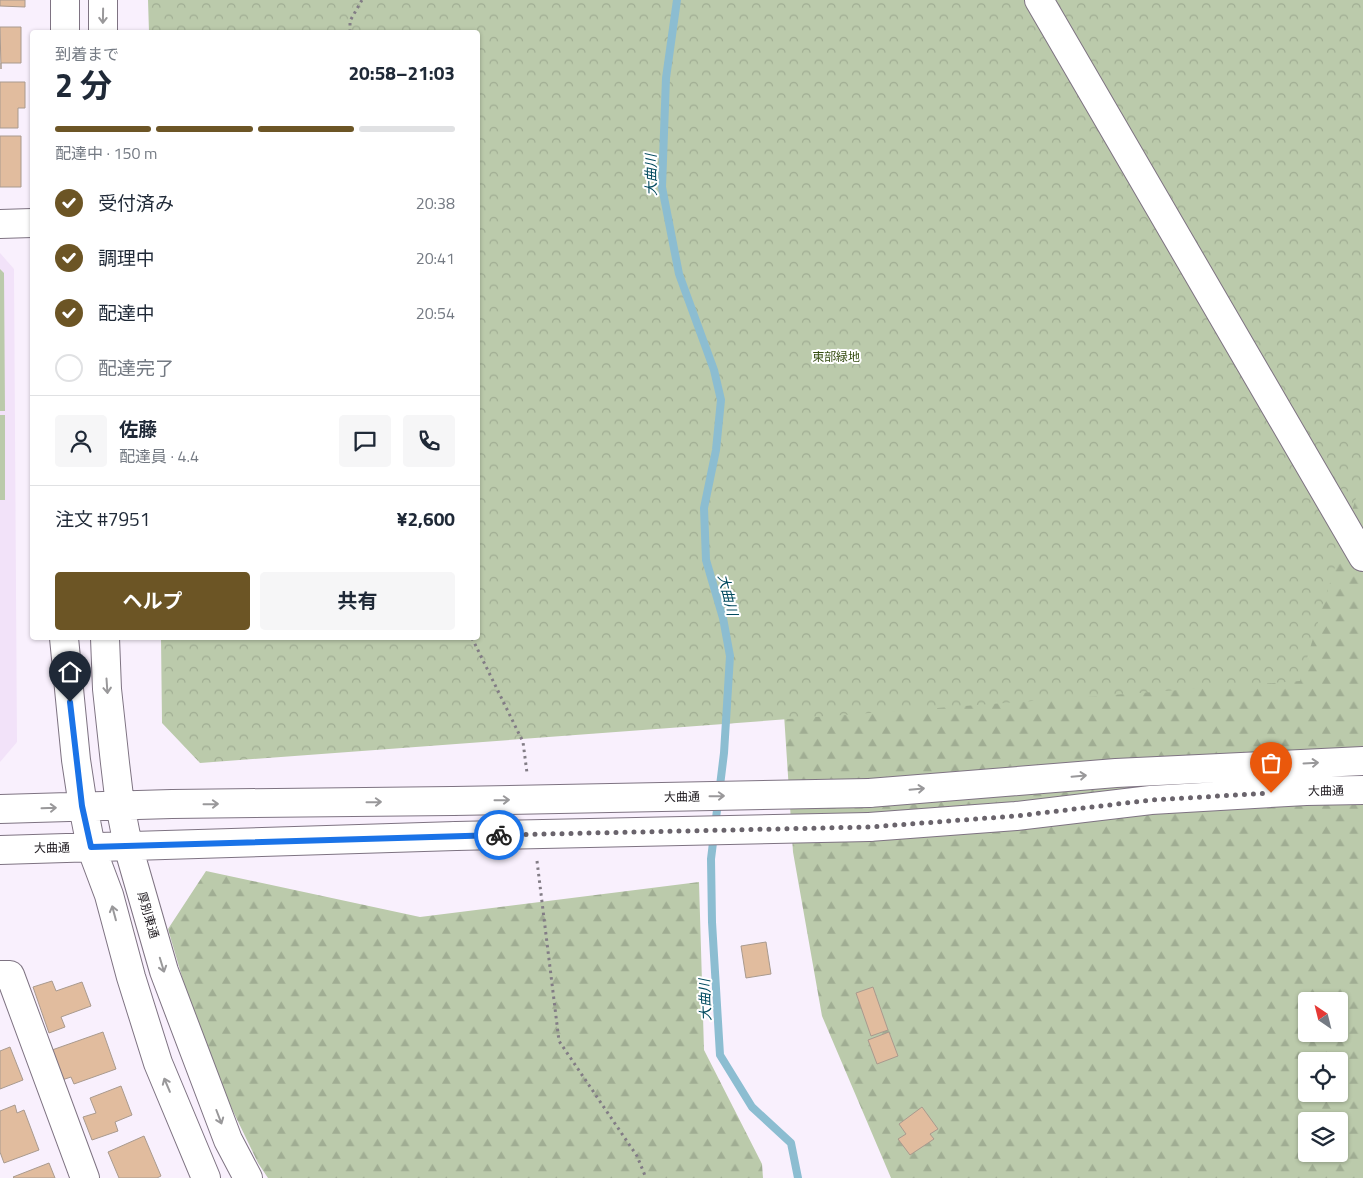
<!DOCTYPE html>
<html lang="ja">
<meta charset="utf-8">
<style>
body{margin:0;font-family:"Titillium Web","Noto Sans JP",sans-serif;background:#f6f6f7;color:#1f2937;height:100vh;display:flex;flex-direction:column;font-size:19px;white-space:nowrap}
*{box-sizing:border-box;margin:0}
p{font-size:16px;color:#747a83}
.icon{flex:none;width:28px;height:28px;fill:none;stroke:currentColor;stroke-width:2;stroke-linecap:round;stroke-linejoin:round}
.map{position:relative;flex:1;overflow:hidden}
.details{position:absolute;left:30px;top:30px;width:450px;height:610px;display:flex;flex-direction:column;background:#fff;border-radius:5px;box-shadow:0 1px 4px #0004}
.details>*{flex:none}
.needle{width:32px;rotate:325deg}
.buttons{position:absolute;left:1298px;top:992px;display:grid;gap:10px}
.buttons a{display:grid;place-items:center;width:50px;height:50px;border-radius:5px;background:#fff;box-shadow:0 1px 4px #0004;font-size:25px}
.pin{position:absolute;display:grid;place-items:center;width:42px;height:42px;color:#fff;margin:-51px -21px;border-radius:50% 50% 50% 0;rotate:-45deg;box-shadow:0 0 5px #0007}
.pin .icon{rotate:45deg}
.courier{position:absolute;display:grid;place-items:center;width:50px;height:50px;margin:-25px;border:4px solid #1a73e8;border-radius:50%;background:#fff;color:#222;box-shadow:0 1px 6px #0007}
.summary em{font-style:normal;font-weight:700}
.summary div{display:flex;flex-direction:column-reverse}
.summary{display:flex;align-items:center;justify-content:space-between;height:85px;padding:0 25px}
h1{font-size:32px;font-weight:700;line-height:38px}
.bar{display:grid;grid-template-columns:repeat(4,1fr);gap:8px 5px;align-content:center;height:60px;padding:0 25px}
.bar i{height:6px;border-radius:4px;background:#e0e1e3}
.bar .current{background:#6c5525}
.bar p{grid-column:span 4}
.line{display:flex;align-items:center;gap:12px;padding:0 25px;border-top:1px solid #e0e1e3}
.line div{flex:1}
.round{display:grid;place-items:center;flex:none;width:52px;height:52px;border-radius:5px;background:#f6f6f7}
ol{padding:0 25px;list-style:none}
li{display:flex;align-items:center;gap:15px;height:55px}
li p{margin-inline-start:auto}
li .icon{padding:5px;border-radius:50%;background:#6c5525;color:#fff;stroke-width:4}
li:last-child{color:#747a83}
li i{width:28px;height:28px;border:2px solid #e0e1e3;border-radius:50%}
.action{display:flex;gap:10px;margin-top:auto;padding:10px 25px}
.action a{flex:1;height:58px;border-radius:5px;background:#6c5525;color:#fff;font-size:20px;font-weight:700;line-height:58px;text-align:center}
.action a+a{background:#f6f6f7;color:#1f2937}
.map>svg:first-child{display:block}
</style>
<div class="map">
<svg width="1363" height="1178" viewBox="0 0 1363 1178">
<defs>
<pattern id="forest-firs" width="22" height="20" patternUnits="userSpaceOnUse" patternTransform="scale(1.25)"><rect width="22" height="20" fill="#bbcaab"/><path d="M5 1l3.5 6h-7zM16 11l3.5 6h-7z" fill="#a0ad93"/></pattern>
<pattern id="park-crowns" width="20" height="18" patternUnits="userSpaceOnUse" patternTransform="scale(1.25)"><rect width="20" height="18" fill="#bbcaab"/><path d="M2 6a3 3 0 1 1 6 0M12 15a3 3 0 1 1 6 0" fill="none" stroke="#a0ad93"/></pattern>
</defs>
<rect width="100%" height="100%" fill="#f9f0fd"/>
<path fill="#f2e2f9" d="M0,253L14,269L17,742L0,762Z"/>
<path fill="url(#forest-firs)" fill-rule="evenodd" d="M1363,228V1178H891L822,1016L793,852L780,653ZM1306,1001H1339V1034H1306ZM1306,1061H1339V1094H1306ZM1306,1121H1339V1154H1306Z
M206,871L420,917L699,882L704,1050L762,1164L763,1178H268L258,1163L203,1049L168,929Z"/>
<path fill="url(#park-crowns)" d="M148,0H1363V475L1300,681L200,763L162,723L161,638H478V32H149Z"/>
<path fill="#bbcaab" d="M0,269L4,273L5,411H0Z
M0,415H5V500H0Z"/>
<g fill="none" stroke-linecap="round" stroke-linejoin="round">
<path stroke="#8cbdd1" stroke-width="8" d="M677,0L666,78L662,187L679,274L714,370L721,400L716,450L704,508L706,560L723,618L730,656L724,753L711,859L712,922L720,1055L752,1107L791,1143L798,1178"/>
</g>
<path fill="#e1bc9e" stroke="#a99a8e" d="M0,0H25V7L0,6Z
M0,27H21V63H1V69Z
M0,82H25V108H18V128H0Z
M0,136H21V187H0Z
M766,942L771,974L746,978L741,946Z
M52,981L56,991L82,982L91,1006L61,1017L65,1027L49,1033L33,987Z
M873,987L888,1030L871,1036L856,993Z
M103,1032L116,1069L74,1084L71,1077L62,1080L52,1050Z
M889,1032L898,1056L877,1064L868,1040Z
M10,1047L23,1080L0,1089V1051Z
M121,1086L132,1115L115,1122L118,1131L92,1140L83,1117L96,1113L90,1098Z
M15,1105L17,1113L24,1110L39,1150L4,1163L0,1152V1111Z
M922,1107L938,1129L930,1134L934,1139L910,1155L898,1139L906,1134L899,1124Z
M144,1136L161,1176L157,1178H119L108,1152Z
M49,1163L55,1178H14L13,1177Z"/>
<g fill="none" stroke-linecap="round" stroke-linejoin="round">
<g stroke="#7e7382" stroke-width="30">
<path id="minor" d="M1039,0L1363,557
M65,32V0
M103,32V0
M0,224L32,223
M64,638L76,760L83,806L91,847L109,895L131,977L158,1063L206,1178
M105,638L107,689L115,763L120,805L128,846L164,971L228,1140L248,1178
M869,793L1116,773L1363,761
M0,809L172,804L453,801
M869,827L1016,816L1151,800L1306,791L1363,790
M0,850L456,836
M0,975H10L85,1178"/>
</g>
<path stroke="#827c85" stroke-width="3" stroke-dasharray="2.5 4" stroke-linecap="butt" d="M350,32V21L362,0
M472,638L523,742L527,773
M537,861L559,1041L637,1156L646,1178"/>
<use href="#minor" stroke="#fff" stroke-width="28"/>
<g stroke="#7e7382" stroke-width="30" stroke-linecap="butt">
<path id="minor-bridge" d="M453,801L869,793
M456,836L869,827"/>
</g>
<use href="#minor-bridge" stroke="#fff" stroke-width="28"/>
</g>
<defs><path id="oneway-shaft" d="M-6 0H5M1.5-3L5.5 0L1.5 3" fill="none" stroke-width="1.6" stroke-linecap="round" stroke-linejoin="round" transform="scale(1.25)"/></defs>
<g stroke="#99989a">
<use href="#oneway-shaft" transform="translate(103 16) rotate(91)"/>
<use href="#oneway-shaft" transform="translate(107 686) rotate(86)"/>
<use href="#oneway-shaft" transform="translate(1311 763) rotate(-3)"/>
<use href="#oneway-shaft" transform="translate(1079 776) rotate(-5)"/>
<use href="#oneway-shaft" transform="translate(917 789) rotate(-5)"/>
<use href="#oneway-shaft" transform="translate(717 796) rotate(-1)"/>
<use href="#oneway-shaft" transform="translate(502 800) rotate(-1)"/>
<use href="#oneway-shaft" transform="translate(374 802) rotate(-1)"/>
<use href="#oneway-shaft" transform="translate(211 804) rotate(-1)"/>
<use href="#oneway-shaft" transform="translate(49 808) rotate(-2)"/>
<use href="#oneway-shaft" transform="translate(114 913) rotate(-105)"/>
<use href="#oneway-shaft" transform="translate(162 965) rotate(73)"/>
<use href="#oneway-shaft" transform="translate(167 1085) rotate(-113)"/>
<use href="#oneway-shaft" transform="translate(219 1117) rotate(69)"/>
</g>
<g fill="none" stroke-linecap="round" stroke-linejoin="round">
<path stroke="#6a646c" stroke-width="5" stroke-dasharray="0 9" d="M499,835L869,827L1016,816L1151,800L1271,793"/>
<path stroke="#1a73e8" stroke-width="6" d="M70,702L82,806L91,847L499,835"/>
</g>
<g text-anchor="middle" stroke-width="4" stroke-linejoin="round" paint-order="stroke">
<g font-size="12" fill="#354c11" stroke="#fff">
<text x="836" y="361">東部緑地</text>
</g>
<g font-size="12" fill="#1d191e" stroke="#fff">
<text transform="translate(1326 791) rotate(-1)" y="4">大曲通</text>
<text transform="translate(682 797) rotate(-1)" y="4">大曲通</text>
<text transform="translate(52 848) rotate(-1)" y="4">大曲通</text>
<text transform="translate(148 915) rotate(74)" y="4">厚別東通</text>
</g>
<g font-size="14" font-style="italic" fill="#01495e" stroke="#fff">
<text transform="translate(651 175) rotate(-91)" y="5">大曲川</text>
<text transform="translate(728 595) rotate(76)" y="5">大曲川</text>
<text transform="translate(705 1000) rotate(-92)" y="5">大曲川</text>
</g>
</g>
</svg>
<div class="buttons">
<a><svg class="needle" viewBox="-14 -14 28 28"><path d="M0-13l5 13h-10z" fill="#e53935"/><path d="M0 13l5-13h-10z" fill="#747a83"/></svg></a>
<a><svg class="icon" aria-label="locate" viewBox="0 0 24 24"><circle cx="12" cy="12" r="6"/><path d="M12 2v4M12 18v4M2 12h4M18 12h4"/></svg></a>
<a><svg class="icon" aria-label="layers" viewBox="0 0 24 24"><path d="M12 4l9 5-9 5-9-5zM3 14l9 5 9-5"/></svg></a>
</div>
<div class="pin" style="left:1271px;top:793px;background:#ea580c"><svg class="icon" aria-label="bag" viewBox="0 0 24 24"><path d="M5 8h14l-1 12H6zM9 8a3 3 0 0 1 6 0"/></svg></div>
<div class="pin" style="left:70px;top:702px;background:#1f2937"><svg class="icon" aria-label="home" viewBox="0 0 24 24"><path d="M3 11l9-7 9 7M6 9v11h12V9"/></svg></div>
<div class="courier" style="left:499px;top:835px"><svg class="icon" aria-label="bike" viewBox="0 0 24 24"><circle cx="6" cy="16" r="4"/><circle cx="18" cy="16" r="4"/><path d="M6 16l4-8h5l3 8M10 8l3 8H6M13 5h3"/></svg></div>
<section class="details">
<div class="summary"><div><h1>2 分</h1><p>到着まで</p></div><em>20:58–21:03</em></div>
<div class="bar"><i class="current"></i><i class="current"></i><i class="current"></i><i></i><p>配達中 · 150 m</p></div>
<ol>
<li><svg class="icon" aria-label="check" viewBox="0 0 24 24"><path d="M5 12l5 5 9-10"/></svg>受付済み<p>20:38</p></li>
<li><svg class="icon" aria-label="check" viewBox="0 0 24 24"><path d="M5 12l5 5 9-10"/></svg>調理中<p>20:41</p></li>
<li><svg class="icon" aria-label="check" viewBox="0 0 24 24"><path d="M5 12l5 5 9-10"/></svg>配達中<p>20:54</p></li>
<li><i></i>配達完了</li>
</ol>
<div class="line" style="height:90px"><a class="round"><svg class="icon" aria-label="person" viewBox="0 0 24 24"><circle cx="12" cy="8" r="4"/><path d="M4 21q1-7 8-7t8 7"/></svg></a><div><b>佐藤</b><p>配達員 · 4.4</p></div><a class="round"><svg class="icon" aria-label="chat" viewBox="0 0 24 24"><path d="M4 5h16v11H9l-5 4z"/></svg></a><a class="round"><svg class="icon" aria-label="phone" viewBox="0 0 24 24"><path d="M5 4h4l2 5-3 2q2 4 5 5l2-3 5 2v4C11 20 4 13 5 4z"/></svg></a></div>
<div class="line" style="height:65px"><div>注文 #7951</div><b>¥2,600</b></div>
<div class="action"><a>ヘルプ</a><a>共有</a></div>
</section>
</div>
